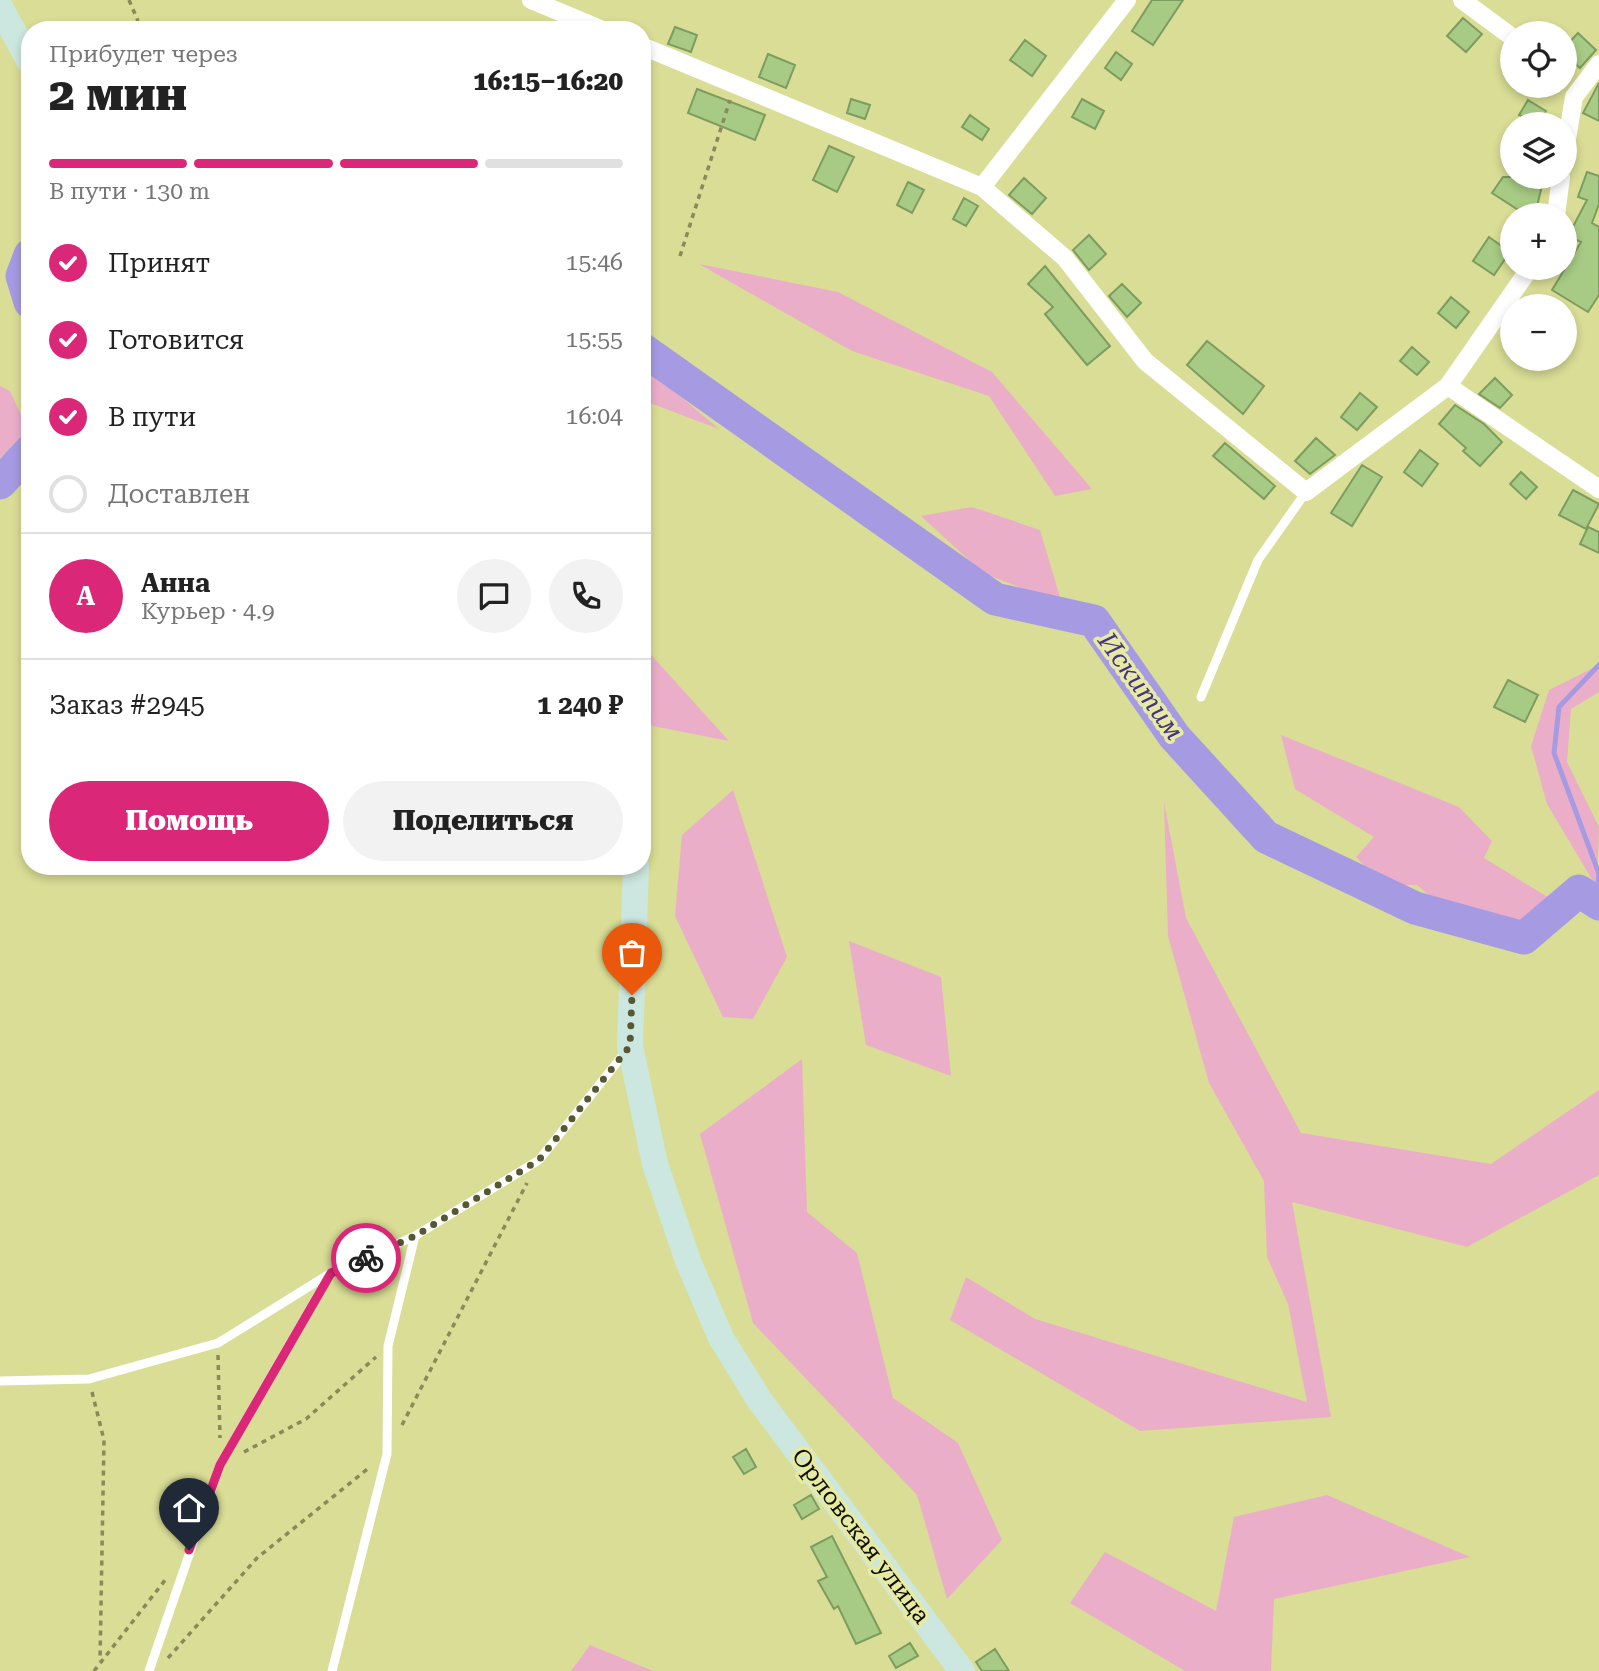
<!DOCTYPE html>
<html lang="ru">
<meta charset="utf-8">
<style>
body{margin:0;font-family:"Roboto Serif",serif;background:#f2f2f2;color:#222;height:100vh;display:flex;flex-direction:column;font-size:26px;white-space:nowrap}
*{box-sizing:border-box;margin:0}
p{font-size:23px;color:#767676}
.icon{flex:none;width:38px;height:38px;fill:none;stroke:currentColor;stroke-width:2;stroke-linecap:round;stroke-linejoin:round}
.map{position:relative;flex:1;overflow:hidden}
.sheet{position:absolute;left:21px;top:21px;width:630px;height:854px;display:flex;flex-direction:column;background:#fff;border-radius:28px;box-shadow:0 4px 10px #0003}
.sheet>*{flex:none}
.fabs{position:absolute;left:1500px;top:21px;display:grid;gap:14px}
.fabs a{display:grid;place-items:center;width:77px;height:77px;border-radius:50%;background:#fff;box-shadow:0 4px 10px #0003;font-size:35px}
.pin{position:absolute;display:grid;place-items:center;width:60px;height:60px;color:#fff;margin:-72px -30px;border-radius:50% 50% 50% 0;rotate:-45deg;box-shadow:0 0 7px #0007}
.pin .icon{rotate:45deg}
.courier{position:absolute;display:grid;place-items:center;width:70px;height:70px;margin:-35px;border:5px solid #db2777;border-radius:50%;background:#fff;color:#222;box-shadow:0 2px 9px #0007}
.head em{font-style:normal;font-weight:800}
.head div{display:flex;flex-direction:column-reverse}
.head{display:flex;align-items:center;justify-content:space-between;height:119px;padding:0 28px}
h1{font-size:46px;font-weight:800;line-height:52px}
.bar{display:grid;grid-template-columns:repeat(4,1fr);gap:10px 7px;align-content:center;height:84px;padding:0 28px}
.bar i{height:9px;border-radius:5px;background:#e0e0e0}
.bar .active{background:#db2777}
.bar p{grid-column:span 4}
.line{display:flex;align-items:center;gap:18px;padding:0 28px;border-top:2px solid #e0e0e0}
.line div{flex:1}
.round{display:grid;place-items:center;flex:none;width:74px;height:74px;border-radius:37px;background:#f2f2f2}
ol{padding:0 28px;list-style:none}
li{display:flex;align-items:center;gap:21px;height:77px}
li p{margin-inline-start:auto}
li .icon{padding:7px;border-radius:50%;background:#db2777;color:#fff;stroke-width:4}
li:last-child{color:#767676}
li i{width:38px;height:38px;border:4px solid #e0e0e0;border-radius:50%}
.action{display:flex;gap:14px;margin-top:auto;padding:14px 28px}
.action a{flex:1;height:80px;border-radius:42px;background:#db2777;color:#fff;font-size:28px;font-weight:800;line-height:80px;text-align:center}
.action a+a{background:#f2f2f2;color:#222}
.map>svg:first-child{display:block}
</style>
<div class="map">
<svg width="1599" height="1671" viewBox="0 0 1599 1671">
<rect width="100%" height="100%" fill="#d9dd95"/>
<path fill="#ebaec9" d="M699,264L838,292L992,372L1092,489L1055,496L989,396L852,351Z
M642,364L719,429L642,400Z
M0,386L10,391L29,432L0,458Z
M972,507L1040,530L1062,604L983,573L921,516Z
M642,645L644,647L729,741L642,724Z
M1599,665V692L1571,709L1567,762L1599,827L1597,888L1547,804L1531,746L1549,690Z
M1281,735L1459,807L1492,841L1484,858L1551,899L1518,925L1444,908L1417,885H1382L1356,857L1374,837L1295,789Z
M733,790L787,957L753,1019L723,1017L675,916L682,835Z
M1164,802L1186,918L1301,1133L1491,1164L1599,1090V1175L1467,1247L1292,1202L1331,1417L1140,1431L950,1320L966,1277L1035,1319L1307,1402L1288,1304L1267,1257L1264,1181L1209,1083L1168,936Z
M849,941L941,977L951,1076L866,1045Z
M802,1059L807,1212L857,1253L893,1398L958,1443L1002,1540L947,1599L917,1495L753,1323L700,1134Z
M1327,1495L1470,1557L1274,1599L1271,1671H1185L1070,1603L1105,1552L1216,1611L1234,1517Z
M590,1645L653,1671H571Z"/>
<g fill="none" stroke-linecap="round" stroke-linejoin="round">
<path stroke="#a69be3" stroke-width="5" d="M1596,903L1599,874L1554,753L1559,707L1599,665"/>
<path stroke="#a69be3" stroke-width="33" d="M30,255L22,276L30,302
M642,349L995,599L1094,621L1174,736L1266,837L1415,908L1524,938L1579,891L1599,904
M0,483L30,451"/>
</g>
<path fill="#a7cb84" stroke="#7d9c5f" stroke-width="2" d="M1152,0H1183L1153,45L1132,31Z
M1463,18L1482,34L1466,52L1447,36Z
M675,27L697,35L691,52L668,44Z
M1578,33L1596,50L1580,68L1564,54V48Z
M1025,40L1046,56L1032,76L1010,60Z
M1116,52L1132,64L1121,80L1105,68Z
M768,54L795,65L786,88L759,77Z
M1599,83V121L1583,113Z
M697,89L765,115L755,140L688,113Z
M851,99L870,105L865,119L847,113Z
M1082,99L1104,111L1095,129L1072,117Z
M1528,100L1546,111L1539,124L1519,115Z
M970,115L989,129L982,140L962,127Z
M829,146L854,157L837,192L813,180Z
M1587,172L1599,176V204L1592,223L1599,227V295L1588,312L1552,290L1581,242L1568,236L1587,200L1578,197Z
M1503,177H1544L1535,215H1526L1492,193Z
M1024,178L1046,198L1032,214L1009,195Z
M908,182L924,190L912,213L897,205Z
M964,198L978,206L966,226L953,219Z
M1089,235L1106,254L1089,270L1073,250Z
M1489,237L1510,252L1494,275L1473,261Z
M1045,266L1110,346L1087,365L1045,314L1053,307L1028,284Z
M1122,284L1141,303L1127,317L1109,296Z
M1451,297L1469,312L1456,328L1438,313Z
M1207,341L1264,386L1243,414L1187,365Z
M1412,347L1429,362L1417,375L1400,361Z
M1495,378L1512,395L1500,408L1479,394Z
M1360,393L1377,407L1357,430L1341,417Z
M1455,405L1484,424L1502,442L1480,466L1463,451L1466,448L1439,424Z
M1316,438L1335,455L1310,474L1295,461Z
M1225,443L1275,486L1264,499L1213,456Z
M1420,450L1438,464L1422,486L1404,472Z
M1362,465L1382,477L1352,526L1331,513Z
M1521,472L1537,487L1526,499L1510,484Z
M1573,490L1599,504L1586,529L1559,515Z
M1588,527L1599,532V553L1580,544Z
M1508,680L1538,695L1525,722L1494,707Z
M746,1449L756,1467L744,1474L733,1457Z
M811,1495L819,1509L802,1519L794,1505Z
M832,1536L881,1633L856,1644L838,1606L834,1609L818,1581L827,1577L811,1547Z
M910,1643L918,1656L896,1668L889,1656Z
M995,1649L1009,1671H982L976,1662Z"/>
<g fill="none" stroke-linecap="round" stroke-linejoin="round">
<path stroke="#888a59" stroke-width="3.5" stroke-dasharray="5 5" stroke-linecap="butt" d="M129,0L138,21
M680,256L730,100
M218,1355L220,1438
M92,1392L104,1440L100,1661
M402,1425L527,1183
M244,1452L306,1419L376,1357
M168,1658L257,1558L370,1467
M94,1671L166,1579"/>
<path stroke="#fff" stroke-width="9" d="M1201,697L1258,560L1306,492
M0,1381L89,1379L218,1343L331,1273L415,1236L539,1160L627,1050
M149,1671L220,1465L329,1276
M332,1671L387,1454L388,1346L415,1236"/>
<path stroke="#fff" stroke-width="18" d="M531,0L603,30
M1462,0L1512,37
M642,46L982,187L1065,258L1145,361L1306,492L1448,386L1530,268
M1564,157L1574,97L1599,64
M982,187L1127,0
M1556,215L1561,177
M1448,386L1599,489"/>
<path stroke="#cce7df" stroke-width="26" d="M0,7L30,62
M636,866L630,1046L655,1164L688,1261L721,1338L760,1401L962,1671"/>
</g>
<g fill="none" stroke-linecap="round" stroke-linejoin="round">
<path stroke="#565734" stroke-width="7" stroke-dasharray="0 12.6" d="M366,1258L415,1236L539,1160L630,1046L632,995"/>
<path stroke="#db2777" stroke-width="9" d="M189,1550L220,1465L331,1273L366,1258"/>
</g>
<g text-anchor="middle" stroke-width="7" stroke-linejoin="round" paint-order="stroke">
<g font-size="24" fill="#0f0f00" stroke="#e6eaa2">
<text transform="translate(861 1536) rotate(53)" y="8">Орловская улица</text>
</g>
<g font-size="26" font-style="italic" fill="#473286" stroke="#e6eaa2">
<text transform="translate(1141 686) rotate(54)" y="9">Искитим</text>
</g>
</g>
</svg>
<div class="fabs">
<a><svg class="icon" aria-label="locate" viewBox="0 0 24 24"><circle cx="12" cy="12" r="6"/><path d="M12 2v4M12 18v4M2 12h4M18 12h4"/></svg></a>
<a><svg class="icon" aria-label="layers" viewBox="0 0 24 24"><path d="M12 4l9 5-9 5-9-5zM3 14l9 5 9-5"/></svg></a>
<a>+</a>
<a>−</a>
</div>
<div class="pin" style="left:632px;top:995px;background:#ea580c"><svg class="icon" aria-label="bag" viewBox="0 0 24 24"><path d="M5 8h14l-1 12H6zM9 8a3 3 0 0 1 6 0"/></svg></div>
<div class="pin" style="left:189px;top:1550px;background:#1f2937"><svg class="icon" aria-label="home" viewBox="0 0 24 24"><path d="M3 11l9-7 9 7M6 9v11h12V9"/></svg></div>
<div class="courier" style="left:366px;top:1258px"><svg class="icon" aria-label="bike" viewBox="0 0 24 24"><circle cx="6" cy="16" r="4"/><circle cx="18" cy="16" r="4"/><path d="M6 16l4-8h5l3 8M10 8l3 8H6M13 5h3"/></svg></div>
<section class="sheet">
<div class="head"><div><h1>2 мин</h1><p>Прибудет через</p></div><em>16:15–16:20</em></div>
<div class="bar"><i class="active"></i><i class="active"></i><i class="active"></i><i></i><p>В пути · 130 m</p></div>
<ol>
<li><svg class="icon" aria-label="check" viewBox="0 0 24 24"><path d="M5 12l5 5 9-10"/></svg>Принят<p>15:46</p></li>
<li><svg class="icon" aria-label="check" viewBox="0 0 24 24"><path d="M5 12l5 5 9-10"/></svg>Готовится<p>15:55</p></li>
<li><svg class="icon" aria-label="check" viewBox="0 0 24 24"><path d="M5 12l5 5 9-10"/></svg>В пути<p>16:04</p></li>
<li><i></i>Доставлен</li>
</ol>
<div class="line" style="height:126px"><b class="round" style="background:#db2777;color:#fff">А</b><div><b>Анна</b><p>Курьер · 4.9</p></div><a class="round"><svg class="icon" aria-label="chat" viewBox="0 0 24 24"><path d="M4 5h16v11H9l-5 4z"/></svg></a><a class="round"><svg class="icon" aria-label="phone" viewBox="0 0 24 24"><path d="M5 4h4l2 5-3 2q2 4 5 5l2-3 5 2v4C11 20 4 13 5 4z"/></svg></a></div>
<div class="line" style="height:91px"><div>Заказ #2945</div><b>1 240 ₽</b></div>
<div class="action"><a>Помощь</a><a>Поделиться</a></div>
</section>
</div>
